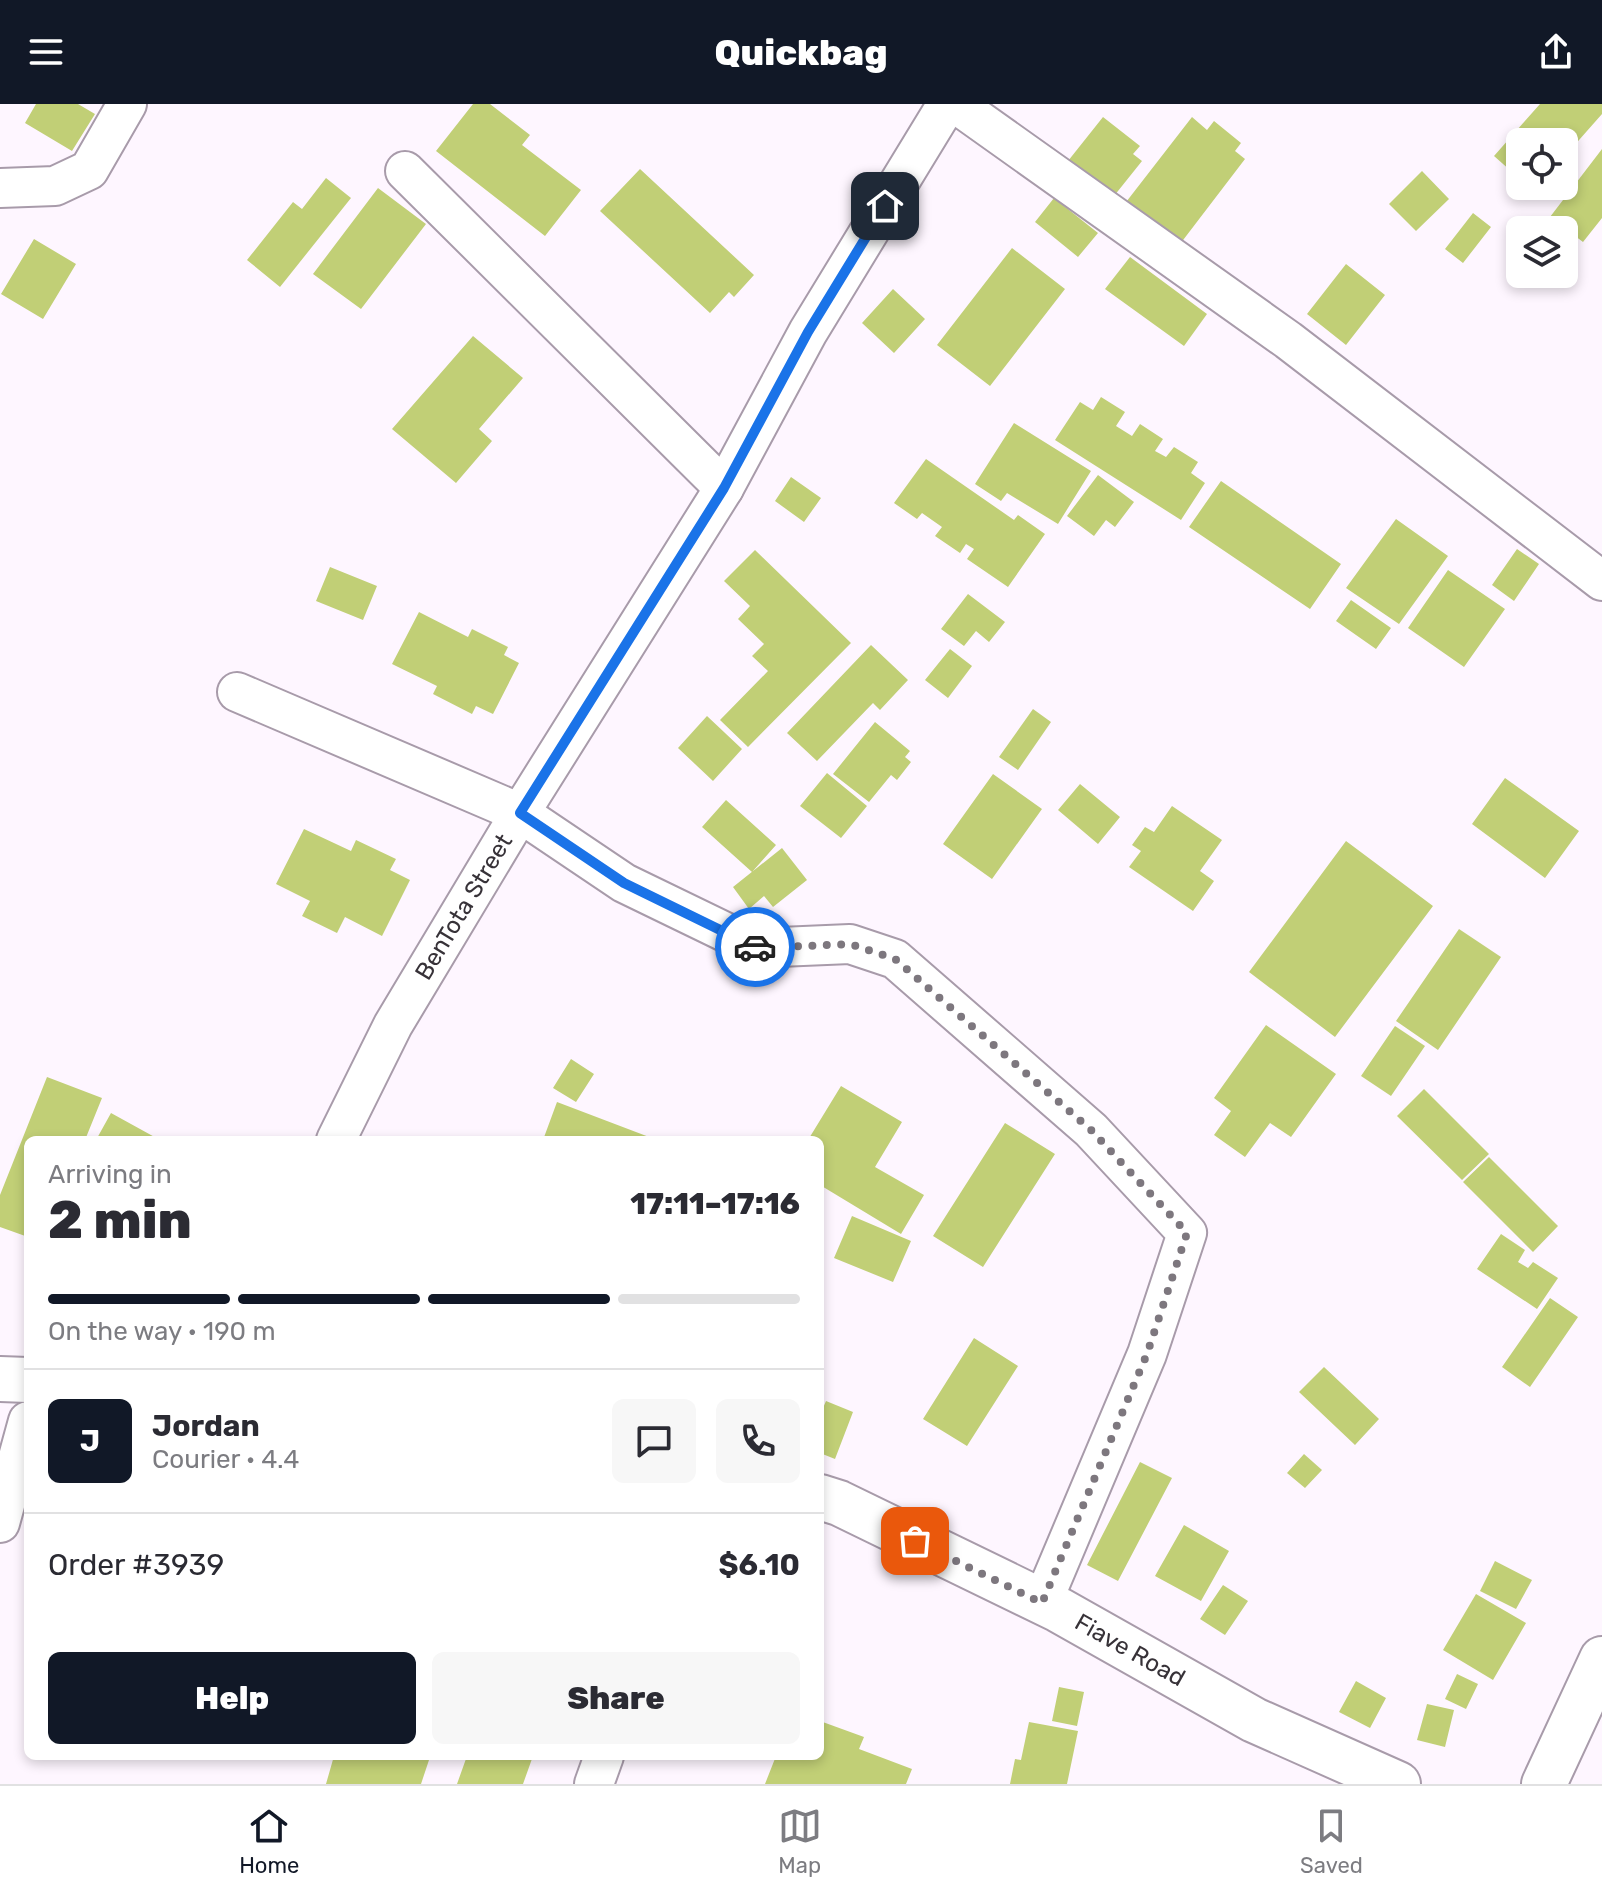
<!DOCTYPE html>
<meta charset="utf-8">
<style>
body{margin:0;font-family:Rubik,sans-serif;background:#f7f7f7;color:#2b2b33;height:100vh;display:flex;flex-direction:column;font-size:30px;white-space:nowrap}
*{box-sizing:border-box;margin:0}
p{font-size:26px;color:#7c7c81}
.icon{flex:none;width:44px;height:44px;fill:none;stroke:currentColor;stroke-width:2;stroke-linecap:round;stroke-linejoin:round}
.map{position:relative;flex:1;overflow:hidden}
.sheet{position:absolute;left:24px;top:1032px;width:800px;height:624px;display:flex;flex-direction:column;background:#fff;border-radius:12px;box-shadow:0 4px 12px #0003}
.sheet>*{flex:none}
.controls{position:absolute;left:1506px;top:24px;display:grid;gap:16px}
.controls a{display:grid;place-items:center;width:72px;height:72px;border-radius:12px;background:#fff;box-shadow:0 4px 12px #0003;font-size:40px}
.pin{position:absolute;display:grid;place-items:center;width:68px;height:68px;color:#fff;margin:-34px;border-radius:16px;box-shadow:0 4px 12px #0006}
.courier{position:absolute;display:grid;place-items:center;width:80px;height:80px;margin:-40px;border:6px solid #1a73e8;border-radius:50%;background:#fff;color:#222;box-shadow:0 2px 10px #0007}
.summary em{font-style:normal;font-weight:800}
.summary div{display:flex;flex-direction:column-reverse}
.summary{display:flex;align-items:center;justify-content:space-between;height:136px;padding:0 24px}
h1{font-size:52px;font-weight:800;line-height:60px}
.bar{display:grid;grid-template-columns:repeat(4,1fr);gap:12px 8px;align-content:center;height:96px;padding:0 24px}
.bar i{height:10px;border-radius:6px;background:#e1e1e2}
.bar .active{background:#111827}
.bar p{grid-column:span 4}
.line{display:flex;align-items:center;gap:20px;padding:0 24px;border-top:2px solid #e1e1e2}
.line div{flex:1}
.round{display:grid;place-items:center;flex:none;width:84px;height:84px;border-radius:12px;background:#f7f7f7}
.cta{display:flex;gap:16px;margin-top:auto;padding:16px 24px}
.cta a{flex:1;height:92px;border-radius:12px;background:#111827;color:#fff;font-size:32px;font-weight:800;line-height:92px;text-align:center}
.cta a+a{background:#f7f7f7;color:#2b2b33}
header{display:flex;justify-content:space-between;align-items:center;height:104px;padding:0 24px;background:#111827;color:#fff;font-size:36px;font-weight:800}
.dock{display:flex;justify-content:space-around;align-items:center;height:112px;border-top:2px solid #e1e1e2;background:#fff;font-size:22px;color:#7c7c81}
.dock a{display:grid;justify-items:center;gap:4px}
.dock .active{color:#111827}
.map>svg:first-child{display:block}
</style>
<header><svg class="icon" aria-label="menu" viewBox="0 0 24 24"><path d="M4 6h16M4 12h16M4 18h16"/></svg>Quickbag<svg class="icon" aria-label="share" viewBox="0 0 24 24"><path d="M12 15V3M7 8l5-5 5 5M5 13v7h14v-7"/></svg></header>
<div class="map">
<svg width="1602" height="1680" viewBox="0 0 1602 1680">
<rect width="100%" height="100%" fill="#fef6ff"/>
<path fill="#c1cf76" d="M36,0H78L95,10L72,47L25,19Z
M473,0H490L530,31L522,41L581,86L545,132L436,47Z
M1540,0H1602V10L1564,53V38H1520V75L1494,52Z
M1103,13L1140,42L1133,50L1142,57L1114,92L1068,57Z
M1192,13L1207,26L1214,17L1241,39L1235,47L1245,55L1177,144L1123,102Z
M1602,45V114L1583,138L1550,113Z
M640,65L754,171L734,193L729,188L710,209L600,107Z
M1422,67L1449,95L1416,127L1389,100Z
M326,74L351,94L280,183L247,156L293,98L302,105Z
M378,84L426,120L361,205L313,170Z
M1054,94L1098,129L1078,153L1035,118Z
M1473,109L1491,123L1463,159L1445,145Z
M34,135L76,160L43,215L1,190Z
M1012,144L1065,185L990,282L937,241Z
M1130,153L1207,210L1184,242L1105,185Z
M1346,160L1385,191L1346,241L1307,210Z
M893,185L925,215L894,249L862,219Z
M473,232L523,274L479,325L492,337L456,379L392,325Z
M1101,293L1125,308L1116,322L1132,332L1140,320L1163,335L1155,347L1166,353L1174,343L1198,358L1191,369L1205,379L1181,416L1055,336L1080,298L1093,306Z
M1014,319L1091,367L1058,420L1007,389L1001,397L975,380Z
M926,355L1014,416L1018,411L1045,430L1008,483L967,455L974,445L966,440L960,449L935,432L942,423L922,409L917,415L894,399Z
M1098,371L1134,398L1115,423L1106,416L1094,432L1067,412Z
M791,373L821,394L804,418L775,397Z
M1221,377L1341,460L1310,505L1189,423Z
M1396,415L1448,452L1399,520L1346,484Z
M1517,445L1539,460L1514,497L1492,481Z
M755,446L851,539L748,643L720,616L768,567L752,552L764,540L738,515L750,502L724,477Z
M330,463L377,482L363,516L316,497Z
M1448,466L1505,505L1464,563L1408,524Z
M968,490L1005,518L989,538L976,527L964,542L941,525Z
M1351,496L1391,524L1376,545L1336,517Z
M419,508L468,533L472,525L508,543L504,551L519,559L493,610L476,602L472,610L433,590L437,582L392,560Z
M871,541L908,576L880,606L873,599L817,657L787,629Z
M950,545L972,562L948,594L925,576Z
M1033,605L1051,618L1018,666L999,653Z
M707,612L742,645L713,677L678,644Z
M875,618L910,647L905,653L911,658L897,676L891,671L869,698L833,670Z
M827,669L867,702L841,734L800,702Z
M993,670L1042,705L992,775L943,740Z
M1505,674L1579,727L1545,774L1472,720Z
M1080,680L1120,713L1098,740L1058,706Z
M726,696L776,741L752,768L702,723Z
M1172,702L1222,736L1200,767L1214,777L1193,807L1129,763L1141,747L1132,741L1145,723L1154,728Z
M304,725L351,747L356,736L396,755L390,766L410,776L382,832L345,813L337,829L302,812L310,797L276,780Z
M1346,737L1433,802L1335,933L1249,868Z
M782,744L807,776L773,803L764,792L749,805L733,783Z
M1459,825L1501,853L1438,946L1396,917Z
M1266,921L1336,970L1291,1033L1270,1019L1245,1053L1214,1031L1231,1007L1214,994Z
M1395,922L1425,942L1391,992L1361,972Z
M571,955L594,970L576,998L553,984Z
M47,973L102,994L85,1036H28V1133L0,1123V1091Z
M841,982L902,1018L875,1063L924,1091L901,1130L820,1081V1036H808Z
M1424,985L1489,1050L1462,1076L1397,1012Z
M557,998L657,1036H543Z
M111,1009L160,1036H96Z
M1005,1019L1055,1050L983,1163L933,1132Z
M1489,1053L1558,1122L1533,1148L1463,1078Z
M852,1112L911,1137L893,1178L834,1154Z
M1501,1130L1525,1146L1518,1158L1528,1164L1533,1158L1558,1174L1537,1205L1477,1165Z
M1550,1194L1578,1213L1530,1283L1502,1263Z
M974,1234L1018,1262L967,1342L923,1315Z
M1324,1263L1379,1315L1355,1341L1299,1288Z
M826,1297L853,1308L835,1355L820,1349V1311Z
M1304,1350L1322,1366L1305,1384L1287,1369Z
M1140,1358L1172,1374L1118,1477L1087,1461Z
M1184,1421L1229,1447L1201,1497L1155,1472Z
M1495,1457L1532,1476L1516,1505L1480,1487Z
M1223,1481L1248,1497L1225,1531L1200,1515Z
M1476,1490L1526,1519L1493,1576L1443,1546Z
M1457,1570L1478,1580L1466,1605L1445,1595Z
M1356,1577L1386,1594L1370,1624L1339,1608Z
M1059,1583L1084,1588L1077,1622L1052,1617Z
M1427,1600L1454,1606L1445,1643L1417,1636Z
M820,1617L864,1633L859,1645L912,1665L906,1680H765L776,1652H820Z
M1029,1618L1078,1627L1067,1680H1010L1015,1655L1021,1656Z
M334,1652H417L429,1656L421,1680H326Z
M467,1652H533L523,1680H457Z"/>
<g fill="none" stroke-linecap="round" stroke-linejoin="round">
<g stroke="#a89baa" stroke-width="42">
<g id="minor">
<path d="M956,0L1288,236L1602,477"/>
<path d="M405,67L724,384"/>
<path d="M0,84L55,82L89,66L127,0"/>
<path d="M237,588L520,709L624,779L758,844L850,840L895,855L1091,1026L1187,1129L1147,1250L1042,1499"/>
<path id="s1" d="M336,1036L393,921L520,709L724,384L808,228L947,0"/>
<path d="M0,1419L28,1317"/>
<path d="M594,1680L604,1652"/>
</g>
</g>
<g stroke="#a89baa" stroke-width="48">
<g id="tertiary">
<path d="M0,1275L28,1276"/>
<path id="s2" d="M820,1393L839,1399L1059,1506L1254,1616L1398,1680"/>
<path d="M1544,1680L1602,1555"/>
</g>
</g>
<use href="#minor" stroke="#fff" stroke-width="38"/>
<use href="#tertiary" stroke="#fff" stroke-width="44"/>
</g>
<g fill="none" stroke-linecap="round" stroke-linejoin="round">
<path stroke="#7d777e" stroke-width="8" stroke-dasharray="0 14.4" d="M755,843L758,844L850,840L895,855L1091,1026L1187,1129L1147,1250L1042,1499L915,1437"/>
<path stroke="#1a73e8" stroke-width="10" d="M755,843L624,779L520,709L724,384L808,228L885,102"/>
</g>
<g text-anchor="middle" stroke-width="6" stroke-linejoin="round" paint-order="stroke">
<g font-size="24" fill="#373238" stroke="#fef6ff">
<text dy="8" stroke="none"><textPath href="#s1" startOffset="266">BenTota Street</textPath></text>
<text dy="8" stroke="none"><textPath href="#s2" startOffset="346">Fiave Road</textPath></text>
</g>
</g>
</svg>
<div class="controls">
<a><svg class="icon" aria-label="locate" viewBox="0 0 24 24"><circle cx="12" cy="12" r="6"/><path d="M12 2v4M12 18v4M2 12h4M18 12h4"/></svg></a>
<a><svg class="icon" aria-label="layers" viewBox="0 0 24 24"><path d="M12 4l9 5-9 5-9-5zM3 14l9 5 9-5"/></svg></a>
</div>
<div class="pin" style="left:915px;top:1437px;background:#ea580c"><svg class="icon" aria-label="bag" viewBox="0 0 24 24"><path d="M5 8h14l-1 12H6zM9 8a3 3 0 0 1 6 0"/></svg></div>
<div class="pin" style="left:885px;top:102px;background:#1f2937"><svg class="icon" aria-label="home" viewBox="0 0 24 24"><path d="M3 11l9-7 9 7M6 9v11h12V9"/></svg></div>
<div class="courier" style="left:755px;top:843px"><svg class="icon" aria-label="car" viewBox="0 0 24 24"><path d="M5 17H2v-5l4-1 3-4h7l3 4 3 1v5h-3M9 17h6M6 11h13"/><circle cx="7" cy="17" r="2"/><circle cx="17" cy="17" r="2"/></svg></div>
<section class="sheet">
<div class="summary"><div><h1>2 min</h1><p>Arriving in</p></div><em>17:11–17:16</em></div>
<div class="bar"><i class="active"></i><i class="active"></i><i class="active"></i><i></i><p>On the way · 190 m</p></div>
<div class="line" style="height:144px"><b class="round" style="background:#111827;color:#fff">J</b><div><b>Jordan</b><p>Courier · 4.4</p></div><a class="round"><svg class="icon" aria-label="chat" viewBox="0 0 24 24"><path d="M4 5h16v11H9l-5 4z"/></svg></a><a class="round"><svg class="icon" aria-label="phone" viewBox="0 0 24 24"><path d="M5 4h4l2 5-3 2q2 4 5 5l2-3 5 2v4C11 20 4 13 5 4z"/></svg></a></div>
<div class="line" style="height:104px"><div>Order #3939</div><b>$6.10</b></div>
<div class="cta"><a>Help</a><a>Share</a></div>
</section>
</div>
<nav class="dock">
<a class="active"><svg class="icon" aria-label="home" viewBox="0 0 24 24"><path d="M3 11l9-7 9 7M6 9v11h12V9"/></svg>Home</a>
<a><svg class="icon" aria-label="map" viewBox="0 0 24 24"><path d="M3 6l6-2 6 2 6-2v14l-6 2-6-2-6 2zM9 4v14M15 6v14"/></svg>Map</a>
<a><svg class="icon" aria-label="saved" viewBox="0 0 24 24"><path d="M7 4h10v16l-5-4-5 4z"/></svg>Saved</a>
</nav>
